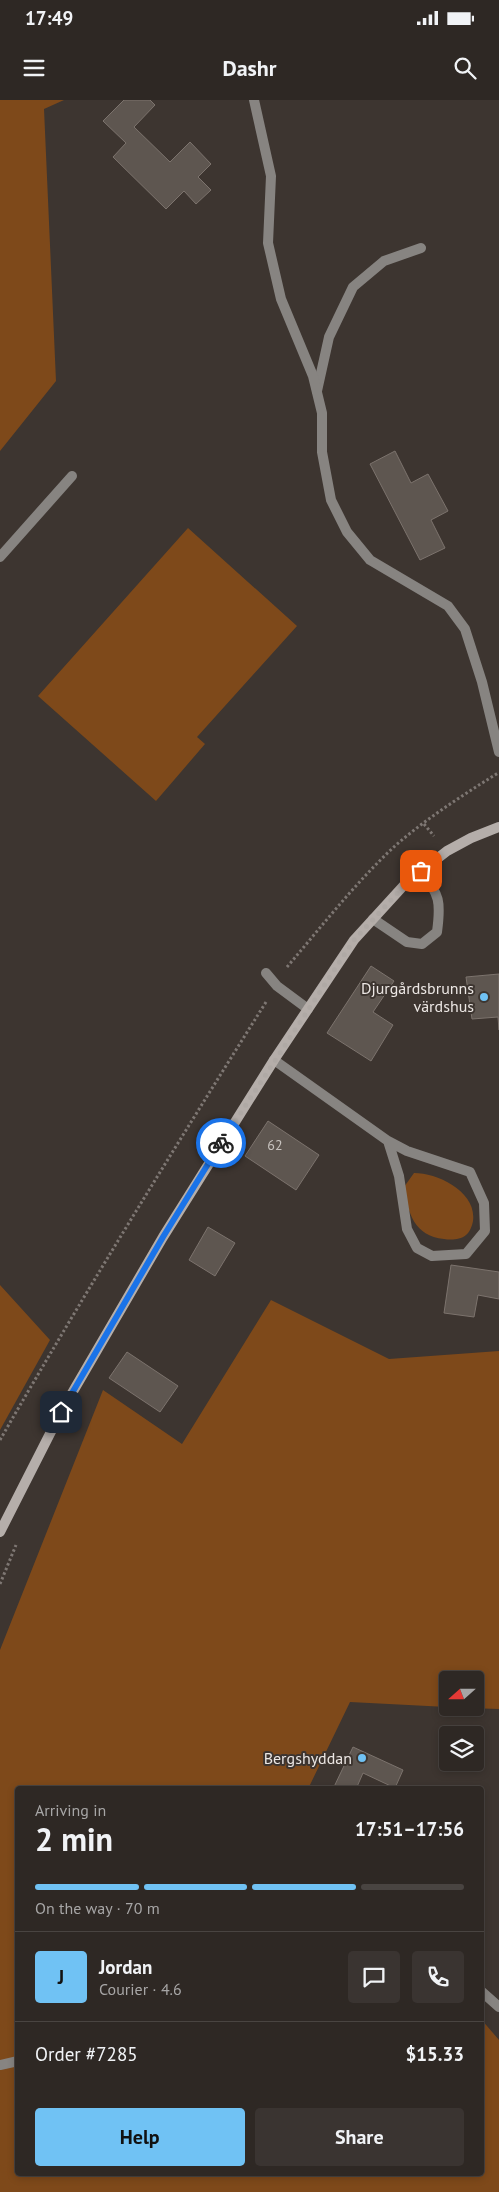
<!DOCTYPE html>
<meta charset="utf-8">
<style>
body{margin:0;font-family:"PT Sans",sans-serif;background:#3a3431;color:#f1f3f6;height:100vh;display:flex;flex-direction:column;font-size:19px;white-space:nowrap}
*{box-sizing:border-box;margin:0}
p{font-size:16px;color:#a7a6a6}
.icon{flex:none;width:28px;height:28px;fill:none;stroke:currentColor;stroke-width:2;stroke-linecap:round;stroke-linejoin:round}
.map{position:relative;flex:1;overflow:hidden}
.details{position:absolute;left:15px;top:1686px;width:469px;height:390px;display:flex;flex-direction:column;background:#2e2824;border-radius:5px;box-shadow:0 2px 8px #0003,0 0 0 1px #494441}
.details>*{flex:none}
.needle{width:32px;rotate:249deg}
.fabs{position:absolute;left:439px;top:1571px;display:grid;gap:10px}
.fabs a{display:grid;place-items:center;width:45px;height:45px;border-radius:5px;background:#2e2824;box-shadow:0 2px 8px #0003,0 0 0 1px #494441;font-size:25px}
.pin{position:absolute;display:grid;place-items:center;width:42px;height:42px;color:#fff;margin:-21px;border-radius:10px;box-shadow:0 2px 8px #0006}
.courier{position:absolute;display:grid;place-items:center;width:50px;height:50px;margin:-25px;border:4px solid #1a73e8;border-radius:50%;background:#fff;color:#222;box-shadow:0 1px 6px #0007}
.head em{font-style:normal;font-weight:600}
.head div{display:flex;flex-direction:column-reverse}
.head{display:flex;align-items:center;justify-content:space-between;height:85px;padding:0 20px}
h1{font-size:32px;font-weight:600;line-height:38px}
.bar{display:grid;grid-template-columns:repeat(4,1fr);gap:8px 5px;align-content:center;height:60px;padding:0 20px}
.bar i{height:6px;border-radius:4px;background:#494441}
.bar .selected{background:#70c2f4}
.bar p{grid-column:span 4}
.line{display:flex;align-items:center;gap:12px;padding:0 20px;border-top:1px solid #494441}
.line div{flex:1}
.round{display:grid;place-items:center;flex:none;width:52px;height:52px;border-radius:5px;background:#3a3431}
.primary-button{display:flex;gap:10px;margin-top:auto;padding:10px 20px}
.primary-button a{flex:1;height:58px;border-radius:5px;background:#70c2f4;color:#111;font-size:20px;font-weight:600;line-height:58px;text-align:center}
.primary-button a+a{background:#3a3431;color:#f1f3f6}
.status{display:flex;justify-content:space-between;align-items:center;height:35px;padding:0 25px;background:#2e2824;direction:ltr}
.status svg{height:14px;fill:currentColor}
header{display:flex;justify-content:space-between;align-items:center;height:65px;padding:0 20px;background:#2e2824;font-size:22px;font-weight:600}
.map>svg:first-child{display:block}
</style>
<div class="status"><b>17:49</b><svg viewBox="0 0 49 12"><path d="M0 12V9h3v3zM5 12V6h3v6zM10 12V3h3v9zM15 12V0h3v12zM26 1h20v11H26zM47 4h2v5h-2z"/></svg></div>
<header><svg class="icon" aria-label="menu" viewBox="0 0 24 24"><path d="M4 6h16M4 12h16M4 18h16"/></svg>Dashr<svg class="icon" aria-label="search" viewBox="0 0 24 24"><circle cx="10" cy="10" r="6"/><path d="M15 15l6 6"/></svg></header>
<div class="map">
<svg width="499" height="2092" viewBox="0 0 499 2092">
<rect width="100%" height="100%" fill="#3d3530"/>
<path fill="#7e491a" d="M0,0H64L44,9L56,281L0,351Z
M188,428L297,526L197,637L205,644L156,701L38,596Z
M414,1073C438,1073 477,1092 473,1121C472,1126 470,1132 466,1135C460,1140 451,1140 444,1139C414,1136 408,1113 404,1087Z
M0,1185L50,1240L0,1330Z
M271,1200L389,1259L499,1251V1609L467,1608H475V1580H448L447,1607L350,1602L308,1689H18V2074H481V1919L499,1940V2092H0V1550L103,1290L182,1344Z"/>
<path fill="#5e5650" stroke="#7c736d" d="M124,0H150L155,5L134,27L170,62L190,42L211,64L198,77L211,90L196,104L184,91L166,109L113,57L126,43L103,21Z
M395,351L411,383L428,374L448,411L431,420L445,448L420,460L370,364Z
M371,866L394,881L373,912L393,925L371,961L327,933Z
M499,874V930L498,917L472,919L466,877Z
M268,1021L319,1055L296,1090L245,1056Z
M208,1127L235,1143L215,1176L189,1160Z
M451,1165L499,1172V1199L478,1195L474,1217L444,1213Z
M127,1252L178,1286L160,1312L109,1278Z
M353,1647L403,1670L395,1688L363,1673L356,1689H333Z"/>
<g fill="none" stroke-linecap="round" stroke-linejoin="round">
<path stroke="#7e7773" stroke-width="3" stroke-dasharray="2.5 2.5" stroke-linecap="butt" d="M424,724L434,736
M287,867C322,826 356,782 396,745C427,718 463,695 498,673
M0,1340C85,1192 175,1047 266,902
M0,1484L16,1445"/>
<path stroke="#878481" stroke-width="10" d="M317,291L329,237L353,187L384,161L421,148
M0,457L72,376
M373,819L407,842L422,844L437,832C441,802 440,795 421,771
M266,873L277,886L308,909
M274,960L388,1041L399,1076L407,1129L417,1148L432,1156L466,1154L485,1131L484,1103L470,1072L407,1051L388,1041"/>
<path stroke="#878481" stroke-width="10" d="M254,0L271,76L268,143L281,199L313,276L322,313V352L331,400L347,432L370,460L448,506L465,529L482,582L499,652
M481,1891L499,1907
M0,1965L18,1961"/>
<path stroke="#b5aeaa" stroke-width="10" d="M0,1432L61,1312L163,1137L274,960L354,840L406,783L447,751L471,738L499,727"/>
</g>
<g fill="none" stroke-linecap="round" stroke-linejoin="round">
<path stroke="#afa9a5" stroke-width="5" stroke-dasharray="0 9" d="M221,1043L354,840L406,784L421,771"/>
<path stroke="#1a73e8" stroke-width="6" d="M61,1312L163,1137L221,1043"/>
</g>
<g fill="#70c2f4" stroke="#3d3530" stroke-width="2">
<circle cx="484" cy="897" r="5"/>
<circle cx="362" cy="1658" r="5"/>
</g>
<g text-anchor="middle" stroke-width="4" stroke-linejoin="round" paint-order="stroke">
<g font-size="14" fill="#c8c3bf">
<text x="275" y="1050">62</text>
</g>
<g font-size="16" fill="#ece7e4" stroke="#3d3530" text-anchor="end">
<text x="474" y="894">Djurgårdsbrunns<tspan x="474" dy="18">värdshus</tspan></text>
<text x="352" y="1664">Bergshyddan</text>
</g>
</g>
</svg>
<div class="fabs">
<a><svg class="needle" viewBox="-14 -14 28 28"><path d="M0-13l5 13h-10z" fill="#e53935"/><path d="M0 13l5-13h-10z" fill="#a7a6a6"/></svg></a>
<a><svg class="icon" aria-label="layers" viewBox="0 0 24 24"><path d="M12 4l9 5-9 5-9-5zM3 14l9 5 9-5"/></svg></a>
</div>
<div class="pin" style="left:421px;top:771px;background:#ea580c"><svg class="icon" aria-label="bag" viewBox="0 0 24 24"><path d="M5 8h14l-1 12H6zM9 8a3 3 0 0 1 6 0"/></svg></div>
<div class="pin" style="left:61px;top:1312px;background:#1f2937"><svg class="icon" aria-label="home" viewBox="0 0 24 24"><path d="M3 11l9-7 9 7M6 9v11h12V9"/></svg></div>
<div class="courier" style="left:221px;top:1043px"><svg class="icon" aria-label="bike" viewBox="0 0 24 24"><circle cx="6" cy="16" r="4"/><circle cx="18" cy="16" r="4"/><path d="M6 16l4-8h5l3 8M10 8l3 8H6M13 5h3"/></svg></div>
<section class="details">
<div class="head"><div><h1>2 min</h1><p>Arriving in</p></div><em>17:51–17:56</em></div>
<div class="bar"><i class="selected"></i><i class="selected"></i><i class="selected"></i><i></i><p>On the way · 70 m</p></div>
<div class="line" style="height:90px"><b class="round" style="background:#70c2f4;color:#111">J</b><div><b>Jordan</b><p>Courier · 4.6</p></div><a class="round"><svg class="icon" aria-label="chat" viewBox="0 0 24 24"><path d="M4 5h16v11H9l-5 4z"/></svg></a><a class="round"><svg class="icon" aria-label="phone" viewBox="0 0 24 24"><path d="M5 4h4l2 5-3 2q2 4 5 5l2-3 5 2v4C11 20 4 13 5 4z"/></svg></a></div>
<div class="line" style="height:65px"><div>Order #7285</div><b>$15.33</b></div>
<div class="primary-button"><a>Help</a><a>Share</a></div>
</section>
</div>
